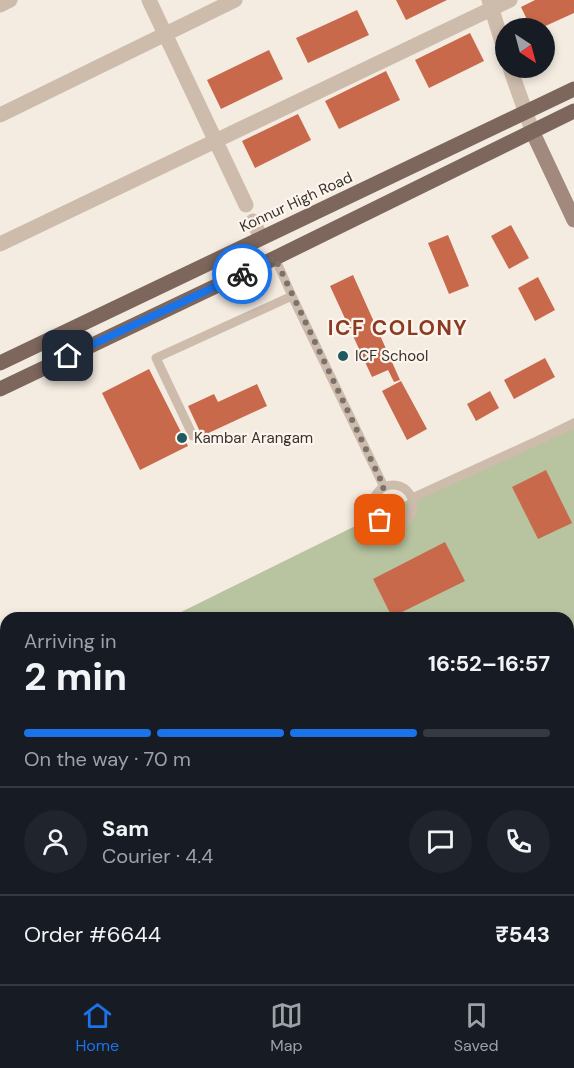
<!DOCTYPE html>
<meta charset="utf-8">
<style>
body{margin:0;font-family:"DM Sans",sans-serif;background:#20242c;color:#f1f3f6;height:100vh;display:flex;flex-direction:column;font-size:22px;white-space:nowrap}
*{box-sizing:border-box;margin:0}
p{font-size:20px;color:#9ea1a6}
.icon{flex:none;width:33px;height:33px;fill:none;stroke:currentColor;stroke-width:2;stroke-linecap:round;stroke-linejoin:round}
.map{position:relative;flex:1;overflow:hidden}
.panel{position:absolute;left:0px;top:612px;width:574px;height:372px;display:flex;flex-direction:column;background:#171b24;border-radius:18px 18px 0 0;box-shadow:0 3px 9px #0003}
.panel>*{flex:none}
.needle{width:39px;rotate:144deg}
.tools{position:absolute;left:495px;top:18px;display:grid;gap:12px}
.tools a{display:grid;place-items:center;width:60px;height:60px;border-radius:50%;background:#171b24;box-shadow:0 3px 9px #0003;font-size:30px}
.pin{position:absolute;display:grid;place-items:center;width:51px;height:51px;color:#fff;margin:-26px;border-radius:12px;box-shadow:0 3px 9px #0006}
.courier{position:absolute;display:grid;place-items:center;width:60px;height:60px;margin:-30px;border:4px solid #1a73e8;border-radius:50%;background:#fff;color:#222;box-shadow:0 2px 8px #0007}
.headline em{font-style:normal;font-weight:700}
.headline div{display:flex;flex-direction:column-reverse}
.headline{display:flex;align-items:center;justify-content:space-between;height:102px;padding:0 24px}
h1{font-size:39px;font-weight:700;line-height:45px}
.bar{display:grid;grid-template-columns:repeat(4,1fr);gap:9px 6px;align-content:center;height:72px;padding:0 24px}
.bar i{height:8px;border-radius:4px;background:#363941}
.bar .on{background:#1a73e8}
.bar p{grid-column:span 4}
.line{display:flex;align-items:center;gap:15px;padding:0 24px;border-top:2px solid #363941}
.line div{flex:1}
.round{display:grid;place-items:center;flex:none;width:63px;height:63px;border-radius:32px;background:#20242c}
.dock{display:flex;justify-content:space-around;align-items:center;height:84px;border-top:2px solid #363941;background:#171b24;font-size:16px;color:#9ea1a6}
.dock a{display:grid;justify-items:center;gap:3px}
.dock .on{color:#1a73e8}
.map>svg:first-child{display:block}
</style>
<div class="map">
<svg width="574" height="984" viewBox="0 0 574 984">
<rect width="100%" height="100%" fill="#f4ebe1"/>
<path fill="#b8c4a0" d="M574,418V984H197L193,978H568V618H169Z"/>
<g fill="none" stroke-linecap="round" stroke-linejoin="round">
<path stroke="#7fb0b2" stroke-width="5" d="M0,684L6,695
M163,978L166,984"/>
</g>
<path fill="#c8694b" d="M396,0H447L406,20Z
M535,0H574V13L541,28H531L521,7Z
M357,10L369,35L308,63L296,38Z
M470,33L484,61L429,88L415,60Z
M269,50L283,79L221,109L207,80Z
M386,71L400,100L339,129L325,101Z
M298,114L311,140L255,168L242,141Z
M511,225L529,258L509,269L491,236Z
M448,235L469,286L449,294L428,243Z
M353,275L400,380L394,382L388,370L372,377L330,286Z
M538,277L555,310L535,321L518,288Z
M545,358L555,377L514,399L504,380Z
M149,369L188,446L140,470L102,393Z
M401,381L427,429L407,440L382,391Z
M257,384L267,406L202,436L188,406L214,394L218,402Z
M490,391L499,408L476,421L467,404Z
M546,470L572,523L538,539L512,487Z
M445,542L465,581L392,617L373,579Z
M6,801V822L1,825L3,828L0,830V804Z"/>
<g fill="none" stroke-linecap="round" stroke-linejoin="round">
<path stroke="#cdbbac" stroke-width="9" d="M275,258L292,296
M193,436L156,358L292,296L384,487
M373 505a20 20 0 1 1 40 0a20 20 0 1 1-40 0Z
M412,498L574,424"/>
<path stroke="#cdbbac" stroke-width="15" d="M149,0L246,205
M489,0L506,55
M0,5L10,0
M510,68L533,133
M0,115L235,0
M253,221L261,238
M0,244L510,0
M0,751L6,762
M0,779L6,776
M0,875L6,872
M128,978L131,984"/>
<path stroke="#a18a7d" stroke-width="15" d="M533,133L574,220"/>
<path stroke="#7d675c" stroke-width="15" d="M0,363L574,89
M0,389L275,258L574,111"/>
</g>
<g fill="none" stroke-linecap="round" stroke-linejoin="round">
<path stroke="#7c716b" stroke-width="6" stroke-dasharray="0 10.8" d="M242,274L275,258L384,487L373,503L380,520"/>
<path stroke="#1a73e8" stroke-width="8" d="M68,356L242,274"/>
</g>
<g fill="#1f5a5e" stroke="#fbf5ee" stroke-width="2">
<circle cx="343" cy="356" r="6"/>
<circle cx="182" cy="438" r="6"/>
</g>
<g text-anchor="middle" stroke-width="4.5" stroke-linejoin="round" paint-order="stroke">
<g font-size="15" fill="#3b302b" stroke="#fbf5ee">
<text transform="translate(296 202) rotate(-25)" y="5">Konnur High Road</text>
</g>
<g font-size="15" fill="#3b302b" stroke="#fbf5ee" text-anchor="start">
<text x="355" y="361">ICF School</text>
<text x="194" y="443">Kambar Arangam</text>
</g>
<g font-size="21" font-weight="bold" letter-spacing="1.5" fill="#8c3b22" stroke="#fbf5ee">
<text x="398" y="335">ICF COLONY</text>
</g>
</g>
</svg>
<div class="tools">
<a><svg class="needle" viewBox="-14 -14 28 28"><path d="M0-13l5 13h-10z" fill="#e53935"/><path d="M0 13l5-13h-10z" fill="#9ea1a6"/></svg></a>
</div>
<div class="pin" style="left:380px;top:520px;background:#ea580c"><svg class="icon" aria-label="bag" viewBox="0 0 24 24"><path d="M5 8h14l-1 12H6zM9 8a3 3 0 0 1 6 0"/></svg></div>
<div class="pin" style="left:68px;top:356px;background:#1f2937"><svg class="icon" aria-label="home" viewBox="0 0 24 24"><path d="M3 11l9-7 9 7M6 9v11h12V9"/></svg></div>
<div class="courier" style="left:242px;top:274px"><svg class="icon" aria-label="bike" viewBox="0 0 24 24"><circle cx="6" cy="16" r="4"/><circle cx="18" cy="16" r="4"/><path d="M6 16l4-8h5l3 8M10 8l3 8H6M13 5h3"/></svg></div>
<section class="panel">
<div class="headline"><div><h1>2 min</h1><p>Arriving in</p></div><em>16:52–16:57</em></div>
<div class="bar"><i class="on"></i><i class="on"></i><i class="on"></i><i></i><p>On the way · 70 m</p></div>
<div class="line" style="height:108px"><a class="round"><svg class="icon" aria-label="person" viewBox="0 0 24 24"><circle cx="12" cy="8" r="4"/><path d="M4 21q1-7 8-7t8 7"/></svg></a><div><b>Sam</b><p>Courier · 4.4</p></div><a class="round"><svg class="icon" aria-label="chat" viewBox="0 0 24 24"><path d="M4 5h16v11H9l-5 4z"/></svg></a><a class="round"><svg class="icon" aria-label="phone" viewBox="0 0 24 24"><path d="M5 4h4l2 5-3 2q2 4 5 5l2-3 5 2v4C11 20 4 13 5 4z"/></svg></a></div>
<div class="line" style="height:78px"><div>Order #6644</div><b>₹543</b></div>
</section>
</div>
<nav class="dock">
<a class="on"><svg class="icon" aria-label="home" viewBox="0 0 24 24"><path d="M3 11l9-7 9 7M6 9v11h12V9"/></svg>Home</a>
<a><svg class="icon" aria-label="map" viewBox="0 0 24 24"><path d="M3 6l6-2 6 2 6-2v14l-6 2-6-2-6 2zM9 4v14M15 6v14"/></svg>Map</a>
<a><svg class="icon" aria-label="saved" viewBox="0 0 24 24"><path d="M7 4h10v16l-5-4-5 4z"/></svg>Saved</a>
</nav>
